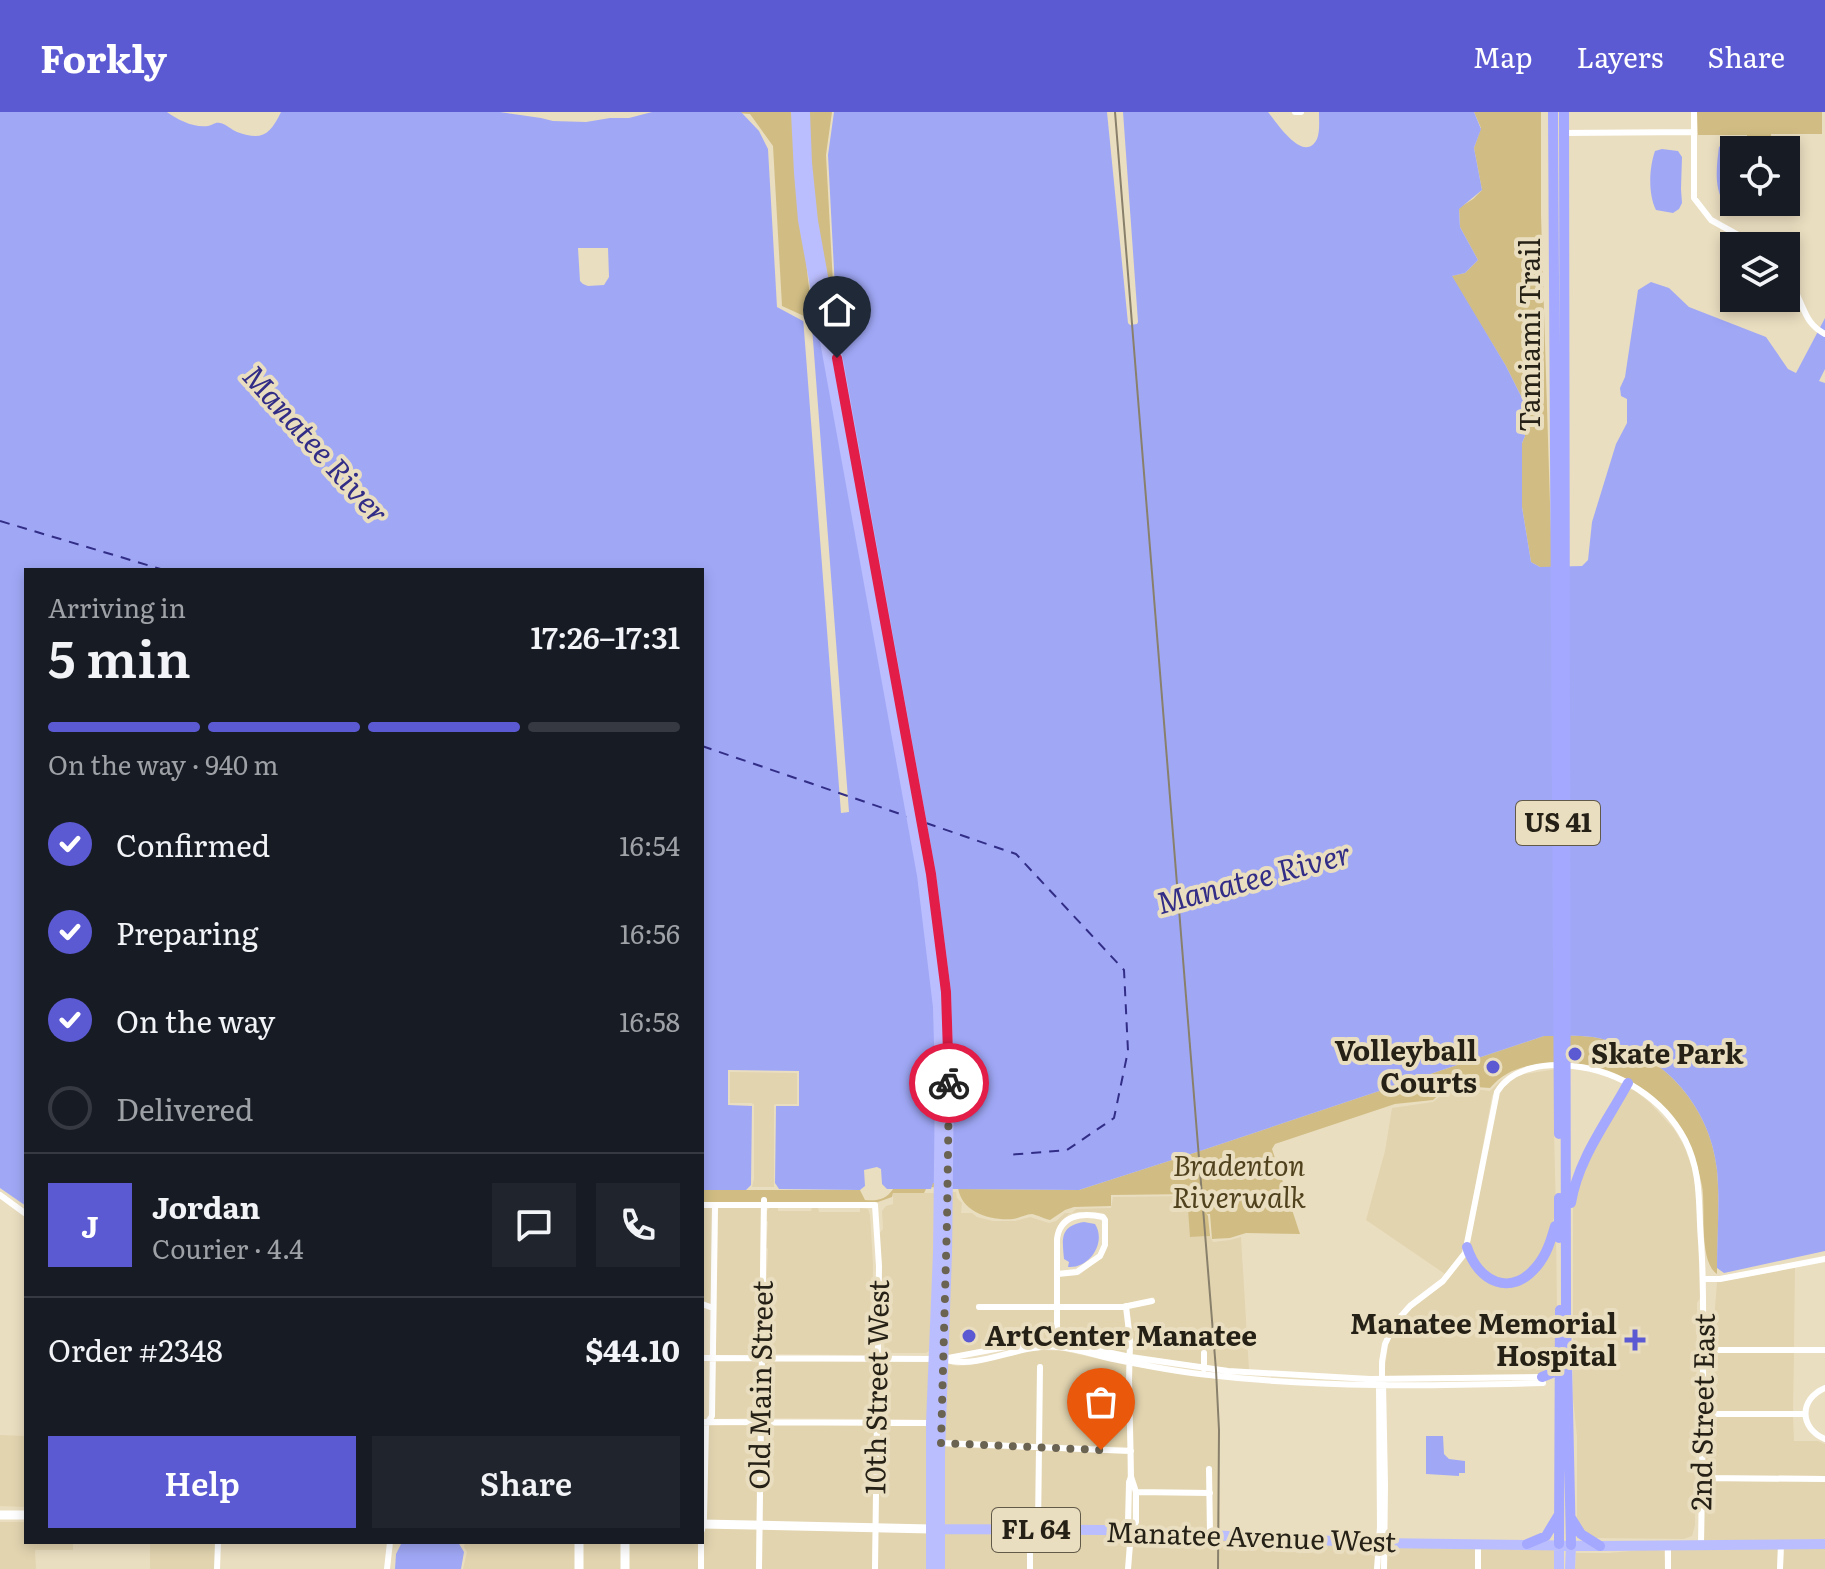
<!DOCTYPE html>
<meta charset="utf-8">
<style>
body{margin:0;font-family:Literata,serif;background:#20242c;color:#f1f3f6;height:100vh;display:flex;flex-direction:column;font-size:30px;white-space:nowrap}
*{box-sizing:border-box;margin:0}
p{font-size:26px;color:#9ea1a6}
.icon{flex:none;width:44px;height:44px;fill:none;stroke:currentColor;stroke-width:2;stroke-linecap:round;stroke-linejoin:round}
.map{position:relative;flex:1;overflow:hidden}
.sheet{position:absolute;left:24px;top:456px;width:680px;height:976px;display:flex;flex-direction:column;background:#171b24;border-radius:0px;box-shadow:0 4px 12px #0003}
.sheet>*{flex:none}
.controls{position:absolute;left:1720px;top:24px;display:grid;gap:16px}
.controls a{display:grid;place-items:center;width:80px;height:80px;border-radius:0px;background:#171b24;box-shadow:0 4px 12px #0003;font-size:40px}
.pin{position:absolute;display:grid;place-items:center;width:68px;height:68px;color:#fff;margin:-82px -34px;border-radius:50% 50% 50% 0;rotate:-45deg;box-shadow:0 0 8px #0007}
.pin .icon{rotate:45deg}
.courier{position:absolute;display:grid;place-items:center;width:80px;height:80px;margin:-40px;border:6px solid #e11d48;border-radius:50%;background:#fff;color:#222;box-shadow:0 2px 10px #0007}
.summary em{font-style:normal;font-weight:600}
.summary div{display:flex;flex-direction:column-reverse}
.summary{display:flex;align-items:center;justify-content:space-between;height:136px;padding:0 24px}
h1{font-size:52px;font-weight:600;line-height:60px}
.bar{display:grid;grid-template-columns:repeat(4,1fr);gap:12px 8px;align-content:center;height:96px;padding:0 24px}
.bar i{height:10px;border-radius:6px;background:#363941}
.bar .selected{background:#5c5ad2}
.bar p{grid-column:span 4}
.line{display:flex;align-items:center;gap:20px;padding:0 24px;border-top:2px solid #363941}
.line div{flex:1}
.round{display:grid;place-items:center;flex:none;width:84px;height:84px;border-radius:0px;background:#20242c}
ol{padding:0 24px;list-style:none}
li{display:flex;align-items:center;gap:24px;height:88px}
li p{margin-inline-start:auto}
li .icon{padding:8px;border-radius:50%;background:#5c5ad2;color:#fff;stroke-width:4}
li:last-child{color:#9ea1a6}
li i{width:44px;height:44px;border:4px solid #363941;border-radius:50%}
.button{display:flex;gap:16px;margin-top:auto;padding:16px 24px}
.button a{flex:1;height:92px;border-radius:0px;background:#5c5ad2;color:#fff;font-size:32px;font-weight:600;line-height:92px;text-align:center}
.button a+a{background:#20242c;color:#f1f3f6}
header{display:flex;align-items:center;gap:48px;box-sizing:border-box;height:112px;padding:0 40px;background:#5c5ad2;color:#fff}
header strong{font-size:38px}
nav{display:flex;gap:44px;margin-inline-start:auto;font-size:28px}
.map>svg:first-child{display:block}
</style>
<header>
<strong>Forkly</strong>
<nav><a>Map</a><a>Layers</a><a>Share</a></nav>
</header>
<div class="map">
<svg width="1825" height="1457" viewBox="0 0 1825 1457">
<rect width="100%" height="100%" fill="#eadec0"/>
<path fill="#e2d4af" d="M1556,957L1554,1020L1556,1100L1542,1142L1526,1161L1504,1169L1485,1162L1469,1135L1495,998L1499,981L1507,970L1519,963Z
M730,960L797,961V992H776L774,993V1075H752L754,1067V993L752,991H730Z
M1502,967L1492,984L1464,1136L1461,1144L1445,1162L1366,1108L1385,1039L1392,996L1433,990L1449,977L1470,970L1475,977L1490,979Z
M1629,978H1634L1650,991L1674,1017L1684,1034L1693,1058L1697,1091L1700,1186L1697,1191V1200L1695,1413L1692,1424L1684,1427L1595,1426L1589,1423L1579,1413L1577,1406V1325L1573,1286V1091L1585,1051Z
M952,1080H956L957,1086L962,1091L961,1101H972L977,1105L993,1109H1015L1030,1105L1049,1111L1056,1109L1065,1101H1072L1076,1097L1111,1096L1113,1085L1187,1084L1191,1125L1210,1124L1213,1130L1230,1128L1241,1125L1249,1258L1207,1254L1206,1238L1201,1239V1253L1133,1242V1222L1129,1197L1155,1191L1154,1185L1123,1192H1060V1165L1079,1163L1102,1146L1107,1136V1106L1103,1101L1093,1100H1078L1069,1102L1061,1109L1056,1117L1055,1192H976L977,1198H1055V1227L1021,1229L945,1244Z
M893,1081H934L935,1108L930,1238L926,1241H888L885,1239L884,1231L880,1230L879,1122L883,1117L882,1099L886,1094L893,1092Z
M770,1095H778V1099H811L812,1095H818L819,1100H860V1096L868,1097L870,1103L873,1152L872,1234L869,1241L864,1243L768,1242L766,1240L765,1194L768,1191V1180L766,1178L768,1137L766,1135L768,1110L766,1108V1100Z
M702,1096H712L711,1192L702,1189Z
M718,1096H761L759,1243L716,1244Z
M1556,1119L1557,1195L1554,1254L1542,1262L1384,1264L1388,1233L1397,1213L1412,1196L1445,1171L1467,1144L1475,1159L1521,1171Z
M1795,1156L1794,1235H1712L1717,1170Z
M1060,1198H1123L1127,1223V1241L1060,1227Z
M1042,1238L1063,1239L1127,1253L1128,1335L1041,1332L1042,1252L1038,1253L1036,1332L943,1328L945,1251L957,1254L971,1253L1022,1240Z
M1711,1241H1794L1793,1299H1707Z
M759,1249L758,1306L713,1307L716,1250Z
M765,1249L875,1250L874,1307L763,1306Z
M881,1250H931L929,1308L880,1307Z
M1132,1254L1217,1267L1220,1419L1136,1417L1138,1413L1139,1380L1134,1363Z
M1707,1305H1793L1794,1329H1818L1825,1332V1364L1705,1363Z
M758,1312L756,1410L707,1409L708,1314Z
M763,1312L874,1313L873,1412L762,1410Z
M880,1313L928,1314L929,1413L878,1412Z
M0,1323L26,1324V1395L0,1394Z
M943,1335L1036,1338L1035,1415L943,1414Z
M1041,1338L1128,1342L1125,1412L1127,1416L1040,1415Z
M1705,1369L1825,1370V1429H1704Z
M0,1410H26V1430H73V1438H35L36,1457H0Z
M705,1415L756,1416V1457H703Z
M762,1416L873,1418L872,1457H761Z
M878,1418L929,1419L928,1457H878Z
M943,1420L1028,1421V1457H942Z
M1033,1421L1128,1422L1126,1457H1033Z
M1134,1422L1376,1433L1375,1457H1131Z
M150,1430H215V1457H150Z
M465,1430H576V1457H463L467,1440L464,1435Z
M581,1430H622V1457H581Z
M628,1430H698V1457H628Z
M1388,1434L1475,1435V1457H1387Z
M1480,1435L1554,1437V1457H1480Z
M1670,1435H1778L1777,1457H1670Z
M1784,1435H1825V1457H1783Z
M1653,1437L1664,1439L1665,1457H1575L1576,1441H1609Z"/>
<path fill="#d1bd84" d="M724,0H793L806,149L812,203L804,204L782,194L773,34L750,2Z
M808,0H832L826,43L834,189L830,190L815,108Z
M1474,0H1541V103L1552,455H1540L1531,450L1522,395V331L1525,324L1523,288L1506,254L1451,164L1465,161L1478,148L1460,115L1459,96L1473,87L1482,78L1474,36L1481,16Z
M1697,0H1822V22H1771L1772,38H1747V23H1698Z
M1544,924C1560,924 1577,923 1593,925C1659,937 1710,991 1717,1058C1720,1092 1717,1128 1717,1162C1698,1149 1706,1095 1702,1074C1691,1007 1632,949 1562,951C1534,952 1510,953 1490,976L1475,975L1471,967L1448,974L1433,988L1395,992L1275,1032L1272,1037L1300,1122L1246,1121L1230,1126L1212,1127L1210,1102H1207L1196,1082L1111,1083V1094L1074,1095L1065,1098L1050,1108C1045,1107 1037,1103 1032,1102C1026,1102 1020,1106 1013,1107C991,1109 962,1101 958,1076L927,1075L924,1081H893L892,1085L878,1090L702,1093V1078H860L865,1088C877,1089 886,1088 893,1077H922L926,1062L962,1077L1079,1078L1200,1039Z
M1187,1084H1195L1208,1104L1210,1124L1190,1125Z"/>
<path fill="#a0a8f6" d="M0,0H167C178,8 194,16 208,14C214,13 214,10 220,11C226,12 232,18 237,20C262,29 270,23 281,0H500L541,6L553,9L586,10L610,6H629L652,0H741L759,19L768,37L777,195L803,209L836,196L828,43L834,0H1107L1128,211L1130,213L1137,212L1138,210L1123,0H1268C1276,10 1304,53 1317,27C1320,20 1319,8 1319,0H1474L1481,17L1474,36L1482,78L1459,97L1460,115L1478,148L1465,161L1452,164L1506,254L1523,288L1525,324L1522,331V395L1531,450L1540,455L1582,454L1588,448L1592,410L1616,332L1627,311V287L1621,284L1620,276L1625,265L1638,178L1651,170L1669,176L1689,195L1766,225L1788,257L1796,261L1825,206V257L1819,269L1825,271V1139L1724,1161L1717,1156C1717,1124 1720,1090 1717,1058C1710,991 1659,937 1593,925C1577,923 1560,924 1544,924L1200,1039L1079,1078L953,1077L933,1071L931,1077H887L882,1072L881,1057L877,1055L864,1058L865,1074L860,1078L779,1077L775,1071L776,994H799V959L728,958V993L752,994L751,1073L746,1078H702V458H26V1094L0,1076Z
M1724,31L1735,32L1739,38H1734V90H1744V96L1748,104C1712,97 1715,65 1719,35Z
M1662,37L1678,39L1682,45L1681,77L1682,91L1679,97L1673,101L1656,98C1648,82 1649,56 1655,39Z
M1084,1110L1095,1112C1107,1131 1089,1157 1068,1155L1069,1150L1064,1147C1062,1126 1060,1114 1084,1110Z
M1426,1324H1443L1444,1342L1449,1347L1465,1349V1361H1459V1364L1426,1362Z
M402,1430H458L464,1440L461,1457H395L396,1442Z"/>
<path fill="#eadec0" d="M578,136H608L609,165L604,173L588,174L583,172L580,169Z
M811,202L849,700L841,701L803,205Z"/>
<g fill="none" stroke-linecap="round" stroke-linejoin="round">
<path stroke="#322d86" stroke-width="2" stroke-dasharray="10 8" stroke-linecap="butt" d="M0,409L164,458
M702,634L909,705
M926,711L1016,742L1124,858L1128,939L1114,1006L1067,1038L1007,1043"/>
<path stroke="#fff" stroke-width="6" d="M1295,0H1301
M1694,0V86L1711,108L1758,134
M1563,21L1694,20
M1786,161C1790,169 1795,177 1798,185C1806,202 1808,213 1825,222
M0,1083L26,1102
M702,1093H875L879,1154L875,1457
M1704,1167H1720L1825,1147
M702,1192L713,1196
M1126,1194L1130,1229L1129,1268L1131,1365L1129,1370L1128,1412L1131,1419
M979,1195H1123L1152,1189
M1057,1231V1127C1060,1103 1082,1100 1103,1105L1105,1108V1133L1100,1144L1077,1160L1057,1162
M1703,1238H1825
M702,1246L943,1247L1022,1232L1044,1230L1069,1232L1130,1245L1228,1259L1370,1267L1542,1265
M946,1248C983,1257 1019,1231 1059,1235C1077,1237 1095,1243 1113,1247C1144,1253 1176,1260 1209,1263C1320,1276 1431,1274 1543,1271
M1204,1257V1241
M1383,1271L1385,1373L1384,1457
M1825,1276C1799,1287 1799,1316 1825,1327
M1703,1302H1805
M702,1310L931,1311
M941,1331L1131,1339
M1209,1357L1210,1422
M1702,1366L1825,1367
M1136,1380L1210,1381
M702,1418L704,1406L706,1313L712,1304L715,1093
M1038,1418L1040,1255
M1668,1432V1457
M217,1457L218,1430
M387,1457L390,1430
M701,1457V1430
M759,1457L764,1088
M1030,1457V1418
M1128,1457L1131,1419L1136,1410V1380L1131,1365
M1377,1457L1380,1415L1379,1274L1382,1267V1250L1385,1232L1395,1211L1410,1194L1443,1169L1465,1141L1497,980C1512,955 1546,951 1573,954C1619,959 1663,986 1685,1028C1702,1062 1698,1092 1701,1129C1704,1169 1703,1210 1703,1250C1703,1311 1702,1372 1701,1432
M1478,1457V1432
M1780,1457L1781,1432"/>
<path stroke="#fff" stroke-width="9" d="M0,1403H26
M702,1412L931,1417
M579,1430V1457
M625,1430V1457"/>
<path stroke="#bbbefe" stroke-width="10" d="M796,0L799,61L803,108L922,763L938,895L940,969L938,1140L931,1311V1457
M805,0L807,51L813,109L931,762L946,880L949,966L947,1141L940,1342V1457
M935,1417L1102,1418L1379,1431L1600,1434L1825,1432
M1559,1457V1432
M1570,1457L1571,1433"/>
<path stroke="#a4a8fe" stroke-width="10" d="M1553,0L1559,1022
M1564,0L1566,1205L1571,1433
M1559,1086V1126
M1571,1091C1578,1047 1607,1010 1628,971
M1467,1135C1478,1170 1511,1186 1537,1154C1547,1142 1551,1128 1555,1114
M1542,1265L1552,1261L1559,1252
M1571,1406L1581,1422L1600,1434
M1527,1432L1546,1424L1558,1404
M1559,1432L1560,1198"/>
<path stroke="#89806c" stroke-width="2" d="M1115,0L1216,1258L1219,1318L1218,1457"/>
</g>
<g fill="none" stroke-linecap="round" stroke-linejoin="round">
<path stroke="#6b6352" stroke-width="8" stroke-dasharray="0 14.4" d="M949,971L947,1109L941,1331L1101,1338"/>
<path stroke="#e11d48" stroke-width="10" d="M837,246L931,762L946,880L949,971"/>
</g>
<g fill="#5c5ad2" stroke="#eadec0" stroke-width="3">
<circle cx="1575" cy="942" r="8"/>
<circle cx="1493" cy="955" r="8"/>
<circle cx="969" cy="1224" r="8"/>
<path d="M1631 1216h8v8h8v8h-8v8h-8v-8h-8v-8h8z"/>
</g>
<g text-anchor="middle" stroke-width="8" stroke-linejoin="round" paint-order="stroke">
<g fill="#eadec0" stroke="#615a49" stroke-width="2">
<rect x="1516" y="689" width="84" height="44" rx="6"/>
<rect x="992" y="1396" width="88" height="44" rx="6"/>
</g>
<g font-size="26" font-weight="bold" fill="#262116">
<text x="1558" y="720">US 41</text>
<text x="1036" y="1427">FL 64</text>
</g>
<g font-size="28" fill="#262116" stroke="#eadec0">
<text transform="translate(1530 223) rotate(-90)" y="10">Tamiami Trail</text>
<text transform="translate(761 1273) rotate(-89)" y="10">Old Main Street</text>
<text transform="translate(877 1275) rotate(-89)" y="10">10th Street West</text>
<text transform="translate(1703 1300) rotate(-89)" y="10">2nd Street East</text>
<text transform="translate(1251 1425) rotate(2)" y="10">Manatee Avenue West</text>
</g>
<g font-size="28" font-weight="bold" fill="#262116" stroke="#eadec0" text-anchor="end">
<text x="1477" y="949">Volleyball<tspan x="1477" dy="32">Courts</tspan></text>
<text x="1591" y="952" text-anchor="start">Skate Park</text>
<text x="1617" y="1222">Manatee Memorial<tspan x="1617" dy="32">Hospital</tspan></text>
<text x="985" y="1234" text-anchor="start">ArtCenter Manatee</text>
</g>
<g font-size="28" font-style="italic" fill="#50421d" stroke="#eadec0">
<text x="1239" y="1064">Bradenton<tspan x="1239" dy="32">Riverwalk</tspan></text>
</g>
<g font-size="30" font-style="italic" fill="#322d86" stroke="#eadec0">
<text transform="translate(315 333) rotate(48)" y="10">Manatee River</text>
<text transform="translate(1254 767) rotate(-15)" y="10">Manatee River</text>
</g>
</g>
</svg>
<div class="controls">
<a><svg class="icon" aria-label="locate" viewBox="0 0 24 24"><circle cx="12" cy="12" r="6"/><path d="M12 2v4M12 18v4M2 12h4M18 12h4"/></svg></a>
<a><svg class="icon" aria-label="layers" viewBox="0 0 24 24"><path d="M12 4l9 5-9 5-9-5zM3 14l9 5 9-5"/></svg></a>
</div>
<div class="pin" style="left:1101px;top:1338px;background:#ea580c"><svg class="icon" aria-label="bag" viewBox="0 0 24 24"><path d="M5 8h14l-1 12H6zM9 8a3 3 0 0 1 6 0"/></svg></div>
<div class="pin" style="left:837px;top:246px;background:#1f2937"><svg class="icon" aria-label="home" viewBox="0 0 24 24"><path d="M3 11l9-7 9 7M6 9v11h12V9"/></svg></div>
<div class="courier" style="left:949px;top:971px"><svg class="icon" aria-label="bike" viewBox="0 0 24 24"><circle cx="6" cy="16" r="4"/><circle cx="18" cy="16" r="4"/><path d="M6 16l4-8h5l3 8M10 8l3 8H6M13 5h3"/></svg></div>
<section class="sheet">
<div class="summary"><div><h1>5 min</h1><p>Arriving in</p></div><em>17:26–17:31</em></div>
<div class="bar"><i class="selected"></i><i class="selected"></i><i class="selected"></i><i></i><p>On the way · 940 m</p></div>
<ol>
<li><svg class="icon" aria-label="check" viewBox="0 0 24 24"><path d="M5 12l5 5 9-10"/></svg>Confirmed<p>16:54</p></li>
<li><svg class="icon" aria-label="check" viewBox="0 0 24 24"><path d="M5 12l5 5 9-10"/></svg>Preparing<p>16:56</p></li>
<li><svg class="icon" aria-label="check" viewBox="0 0 24 24"><path d="M5 12l5 5 9-10"/></svg>On the way<p>16:58</p></li>
<li><i></i>Delivered</li>
</ol>
<div class="line" style="height:144px"><b class="round" style="background:#5c5ad2;color:#fff">J</b><div><b>Jordan</b><p>Courier · 4.4</p></div><a class="round"><svg class="icon" aria-label="chat" viewBox="0 0 24 24"><path d="M4 5h16v11H9l-5 4z"/></svg></a><a class="round"><svg class="icon" aria-label="phone" viewBox="0 0 24 24"><path d="M5 4h4l2 5-3 2q2 4 5 5l2-3 5 2v4C11 20 4 13 5 4z"/></svg></a></div>
<div class="line" style="height:104px"><div>Order #2348</div><b>$44.10</b></div>
<div class="button"><a>Help</a><a>Share</a></div>
</section>
</div>
